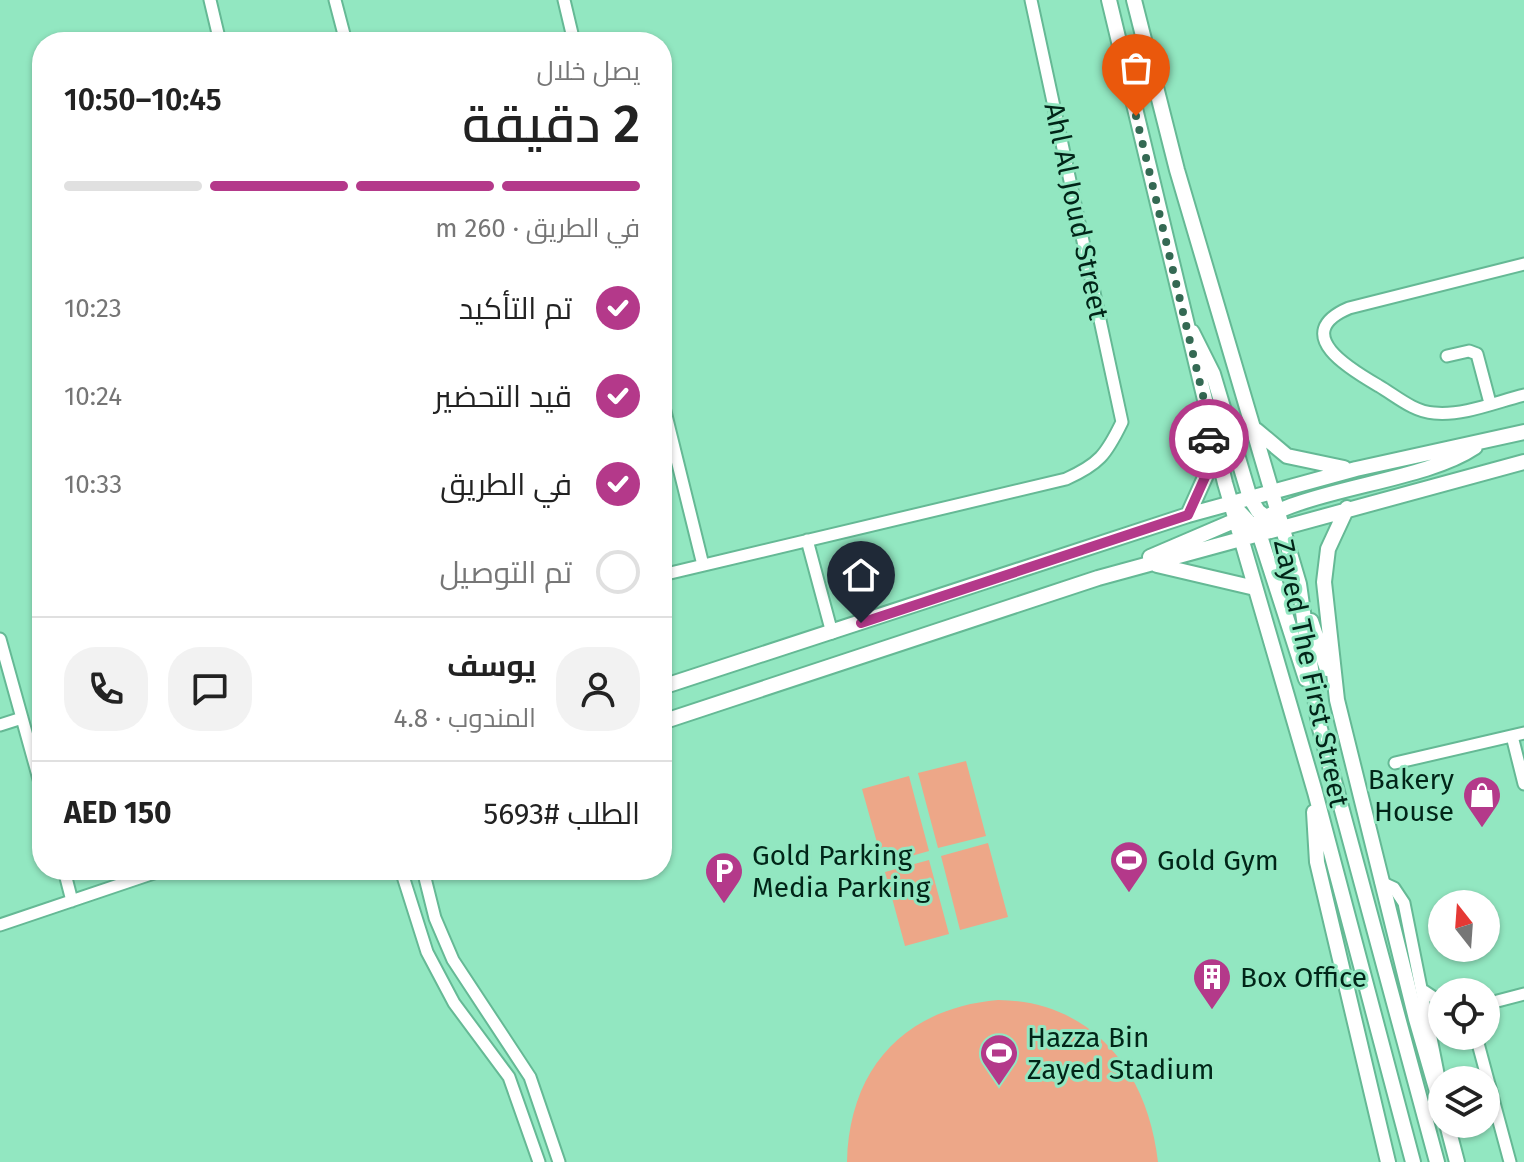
<!DOCTYPE html>
<html lang="ar">
<meta charset="utf-8">
<style>
body{margin:0;font-family:"Fira Sans",Cairo,sans-serif;background:#f2f2f2;color:#222;direction:rtl;height:100vh;display:flex;flex-direction:column;font-size:30px;white-space:nowrap}
*{box-sizing:border-box;margin:0}
p{font-size:26px;color:#767676}
.icon{flex:none;width:44px;height:44px;fill:none;stroke:currentColor;stroke-width:2;stroke-linecap:round;stroke-linejoin:round}
.map{position:relative;flex:1;overflow:hidden;direction:ltr}
.panel{position:absolute;left:32px;top:32px;width:640px;height:848px;display:flex;flex-direction:column;background:#fff;border-radius:32px;box-shadow:0 2px 6px #0004;direction:rtl}
.panel>*{flex:none}
.needle{width:52px;rotate:343deg}
.buttons{position:absolute;left:1428px;top:890px;display:grid;gap:16px}
.buttons a{display:grid;place-items:center;width:72px;height:72px;border-radius:50%;background:#fff;box-shadow:0 2px 6px #0004;font-size:40px}
.pin{position:absolute;display:grid;place-items:center;width:68px;height:68px;color:#fff;margin:-82px -34px;border-radius:50% 50% 50% 0;rotate:-45deg;box-shadow:0 0 8px #0007}
.pin .icon{rotate:45deg}
.courier{position:absolute;display:grid;place-items:center;width:80px;height:80px;margin:-40px;border:6px solid #b4398a;border-radius:50%;background:#fff;color:#222;box-shadow:0 2px 10px #0007}
.summary em{font-style:normal;font-weight:600}
.summary div{display:flex;flex-direction:column-reverse}
.summary{display:flex;align-items:center;justify-content:space-between;height:136px;padding:0 32px}
h1{font-size:52px;font-weight:600;line-height:60px}
.bar{display:grid;grid-template-columns:repeat(4,1fr);gap:12px 8px;align-content:center;height:96px;padding:0 32px}
.bar i{height:10px;border-radius:6px;background:#e0e0e0}
.bar .active{background:#b4398a}
.bar p{grid-column:span 4}
.line{display:flex;align-items:center;gap:20px;padding:0 32px;border-top:2px solid #e0e0e0}
.line div{flex:1}
.round{display:grid;place-items:center;flex:none;width:84px;height:84px;border-radius:32px;background:#f2f2f2}
ol{padding:0 32px;list-style:none}
li{display:flex;align-items:center;gap:24px;height:88px}
li p{margin-inline-start:auto}
li .icon{padding:8px;border-radius:50%;background:#b4398a;color:#fff;stroke-width:4}
li:last-child{color:#767676}
li i{width:44px;height:44px;border:4px solid #e0e0e0;border-radius:50%}
.map>svg:first-child{display:block}
</style>
<div class="map">
<svg width="1524" height="1162" viewBox="0 0 1524 1162">
<rect width="100%" height="100%" fill="#92e7c1"/>
<path fill="#eda788" d="M966,761L986,836L938,848L918,773Z
M909,776L929,851L883,864L862,789Z
M988,843L1008,917L960,930L941,856Z
M929,860L949,934L905,946L885,872Z
M998,1000C1093,1001 1148,1072 1158,1162H847C849,1068 905,1008 998,1000Z"/>
<g fill="none" stroke-linecap="round" stroke-linejoin="round">
<g stroke="#65b995" stroke-width="15">
<path id="minor" d="M210,0L220,42
M335,0L346,42
M564,0L574,42
M1524,264L1349,308C1288,334 1353,371 1379,386C1396,396 1414,412 1434,413C1463,416 1496,402 1524,395
M1447,356L1469,351L1477,354L1490,403
M662,399L703,565
M807,540L832,633
M662,575L1066,479C1099,464 1106,455 1122,422L1031,0
M0,639L42,790
M0,725L22,718
M1512,736L1524,784
M1395,763L1524,733
M64,870L72,901
M401,870L427,952L454,1003L509,1077L539,1162
M423,870L435,918L453,960L530,1077L559,1162
M1381,882L1394,888L1404,903L1441,1088
M0,925L163,870
M1424,991L1442,1003
M1486,1004L1524,994
M1476,1036L1510,1162"/>
</g>
<g stroke="#65b995" stroke-width="18">
<path id="major" d="M1109,0L1225,483L1315,792L1413,1162
M1134,0L1177,170L1299,584L1319,725L1437,1162
M1192,332L1213,374L1250,498L1258,511L1270,520
M1256,430L1287,456L1344,468
M1231,503L1259,533L1306,679
M1347,508L1328,549L1324,582L1337,700L1416,1019L1442,1109
M1188,515L1206,475L1209,438
M1241,538C1278,488 1416,487 1475,447
M1150,557L1241,518
M1157,565L1255,588
M1311,621L1327,669
M662,687L1188,515L1356,469L1524,432
M662,722L1098,578L1524,462
M1314,812L1317,862L1388,1162
M1447,1124L1457,1162"/>
</g>
<use href="#minor" stroke="#fff" stroke-width="11"/>
<use href="#major" stroke="#fff" stroke-width="14"/>
</g>
<g fill="none" stroke-linecap="round" stroke-linejoin="round">
<path stroke="#346953" stroke-width="8" stroke-dasharray="0 14.4" d="M1136,116L1210,425L1209,439"/>
<path stroke="#b4398a" stroke-width="10" d="M861,623L1188,515L1206,475L1209,439"/>
</g>
<defs>
<g id="shop-pin" transform="scale(2)"><path d="M0 17L-7.5 6A9.5 9.5 0 1 1 7.5 6Z" fill="#b4398a" stroke="#92e7c1"/><path d="M-5-2.5h2.3a2.7 3.5 0 0 1 5.4 0H5L5.5 6h-11ZM-1.5-2.5h3a1.5 2.3 0 0 0-3 0Z" fill="#fff"/></g>
<g id="stadium-pin" transform="scale(2)"><path d="M0 17L-7.5 6A9.5 9.5 0 1 1 7.5 6Z" fill="#b4398a" stroke="#92e7c1"/><path d="M0-5a6.5 5 0 1 0 0 10a6.5 5 0 1 0 0-10ZM-3.5-1.8h7v3.6h-7Z" fill="#fff"/></g>
<g id="parking-pin" transform="scale(2)"><path d="M0 17L-7.5 6A9.5 9.5 0 1 1 7.5 6Z" fill="#b4398a" stroke="#92e7c1"/><path d="M-3.5-5.5H1a3.5 3.5 0 0 1 0 7H-1V5.5H-3.5ZM-1-3.4V-.6H.8a1.4 1.4 0 0 0 0-2.8Z" fill="#fff"/></g>
<g id="building-pin" transform="scale(2)"><path d="M0 17L-7.5 6A9.5 9.5 0 1 1 7.5 6Z" fill="#b4398a" stroke="#92e7c1"/><path d="M-4-6H4V6H1V3H-1V6H-4ZM-2.5-4.3h1.7v1.8h-1.7ZM.8-4.3h1.7v1.8H.8ZM-2.5-1h1.7V.8h-1.7ZM.8-1h1.7V.8H.8Z" fill="#fff"/></g>
</defs>
<g fill-rule="evenodd">
<use href="#shop-pin" x="1482" y="795"/>
<use href="#stadium-pin" x="1129" y="860"/>
<use href="#parking-pin" x="724" y="871"/>
<use href="#building-pin" x="1212" y="977"/>
<use href="#stadium-pin" x="999" y="1053"/>
</g>
<g text-anchor="middle" stroke-width="6" stroke-linejoin="round" paint-order="stroke">
<g font-size="28" fill="#012518" stroke="#92e7c1">
<text transform="translate(1077 211) rotate(78)" y="10">Ahl Al Joud Street</text>
<text transform="translate(1312 673) rotate(78)" y="10">Zayed The First Street</text>
</g>
<g font-size="28" fill="#012518" stroke="#92e7c1" text-anchor="start">
<text x="1454" y="789" text-anchor="end">Bakery<tspan x="1454" dy="32">House</tspan></text>
<text x="752" y="865">Gold Parking<tspan x="752" dy="32">Media Parking</tspan></text>
<text x="1157" y="870">Gold Gym</text>
<text x="1240" y="987">Box Office</text>
<text x="1027" y="1047">Hazza Bin<tspan x="1027" dy="32">Zayed Stadium</tspan></text>
</g>
</g>
</svg>
<div class="buttons">
<a><svg class="needle" viewBox="-14 -14 28 28"><path d="M0-13l5 13h-10z" fill="#e53935"/><path d="M0 13l5-13h-10z" fill="#767676"/></svg></a>
<a><svg class="icon" aria-label="locate" viewBox="0 0 24 24"><circle cx="12" cy="12" r="6"/><path d="M12 2v4M12 18v4M2 12h4M18 12h4"/></svg></a>
<a><svg class="icon" aria-label="layers" viewBox="0 0 24 24"><path d="M12 4l9 5-9 5-9-5zM3 14l9 5 9-5"/></svg></a>
</div>
<div class="pin" style="left:1136px;top:116px;background:#ea580c"><svg class="icon" aria-label="bag" viewBox="0 0 24 24"><path d="M5 8h14l-1 12H6zM9 8a3 3 0 0 1 6 0"/></svg></div>
<div class="pin" style="left:861px;top:623px;background:#1f2937"><svg class="icon" aria-label="home" viewBox="0 0 24 24"><path d="M3 11l9-7 9 7M6 9v11h12V9"/></svg></div>
<div class="courier" style="left:1209px;top:439px"><svg class="icon" aria-label="car" viewBox="0 0 24 24"><path d="M5 17H2v-5l4-1 3-4h7l3 4 3 1v5h-3M9 17h6M6 11h13"/><circle cx="7" cy="17" r="2"/><circle cx="17" cy="17" r="2"/></svg></div>
<section class="panel">
<div class="summary"><div><h1>2 دقيقة</h1><p>يصل خلال</p></div><em>10:45–10:50</em></div>
<div class="bar"><i class="active"></i><i class="active"></i><i class="active"></i><i></i><p>في الطريق · 260 m</p></div>
<ol>
<li><svg class="icon" aria-label="check" viewBox="0 0 24 24"><path d="M5 12l5 5 9-10"/></svg>تم التأكيد<p>10:23</p></li>
<li><svg class="icon" aria-label="check" viewBox="0 0 24 24"><path d="M5 12l5 5 9-10"/></svg>قيد التحضير<p>10:24</p></li>
<li><svg class="icon" aria-label="check" viewBox="0 0 24 24"><path d="M5 12l5 5 9-10"/></svg>في الطريق<p>10:33</p></li>
<li><i></i>تم التوصيل</li>
</ol>
<div class="line" style="height:144px"><a class="round"><svg class="icon" aria-label="person" viewBox="0 0 24 24"><circle cx="12" cy="8" r="4"/><path d="M4 21q1-7 8-7t8 7"/></svg></a><div><b>يوسف</b><p>المندوب · 4.8</p></div><a class="round"><svg class="icon" aria-label="chat" viewBox="0 0 24 24"><path d="M4 5h16v11H9l-5 4z"/></svg></a><a class="round"><svg class="icon" aria-label="phone" viewBox="0 0 24 24"><path d="M5 4h4l2 5-3 2q2 4 5 5l2-3 5 2v4C11 20 4 13 5 4z"/></svg></a></div>
<div class="line" style="height:104px"><div>الطلب #5693</div><b>AED 150</b></div>
</section>
</div>
